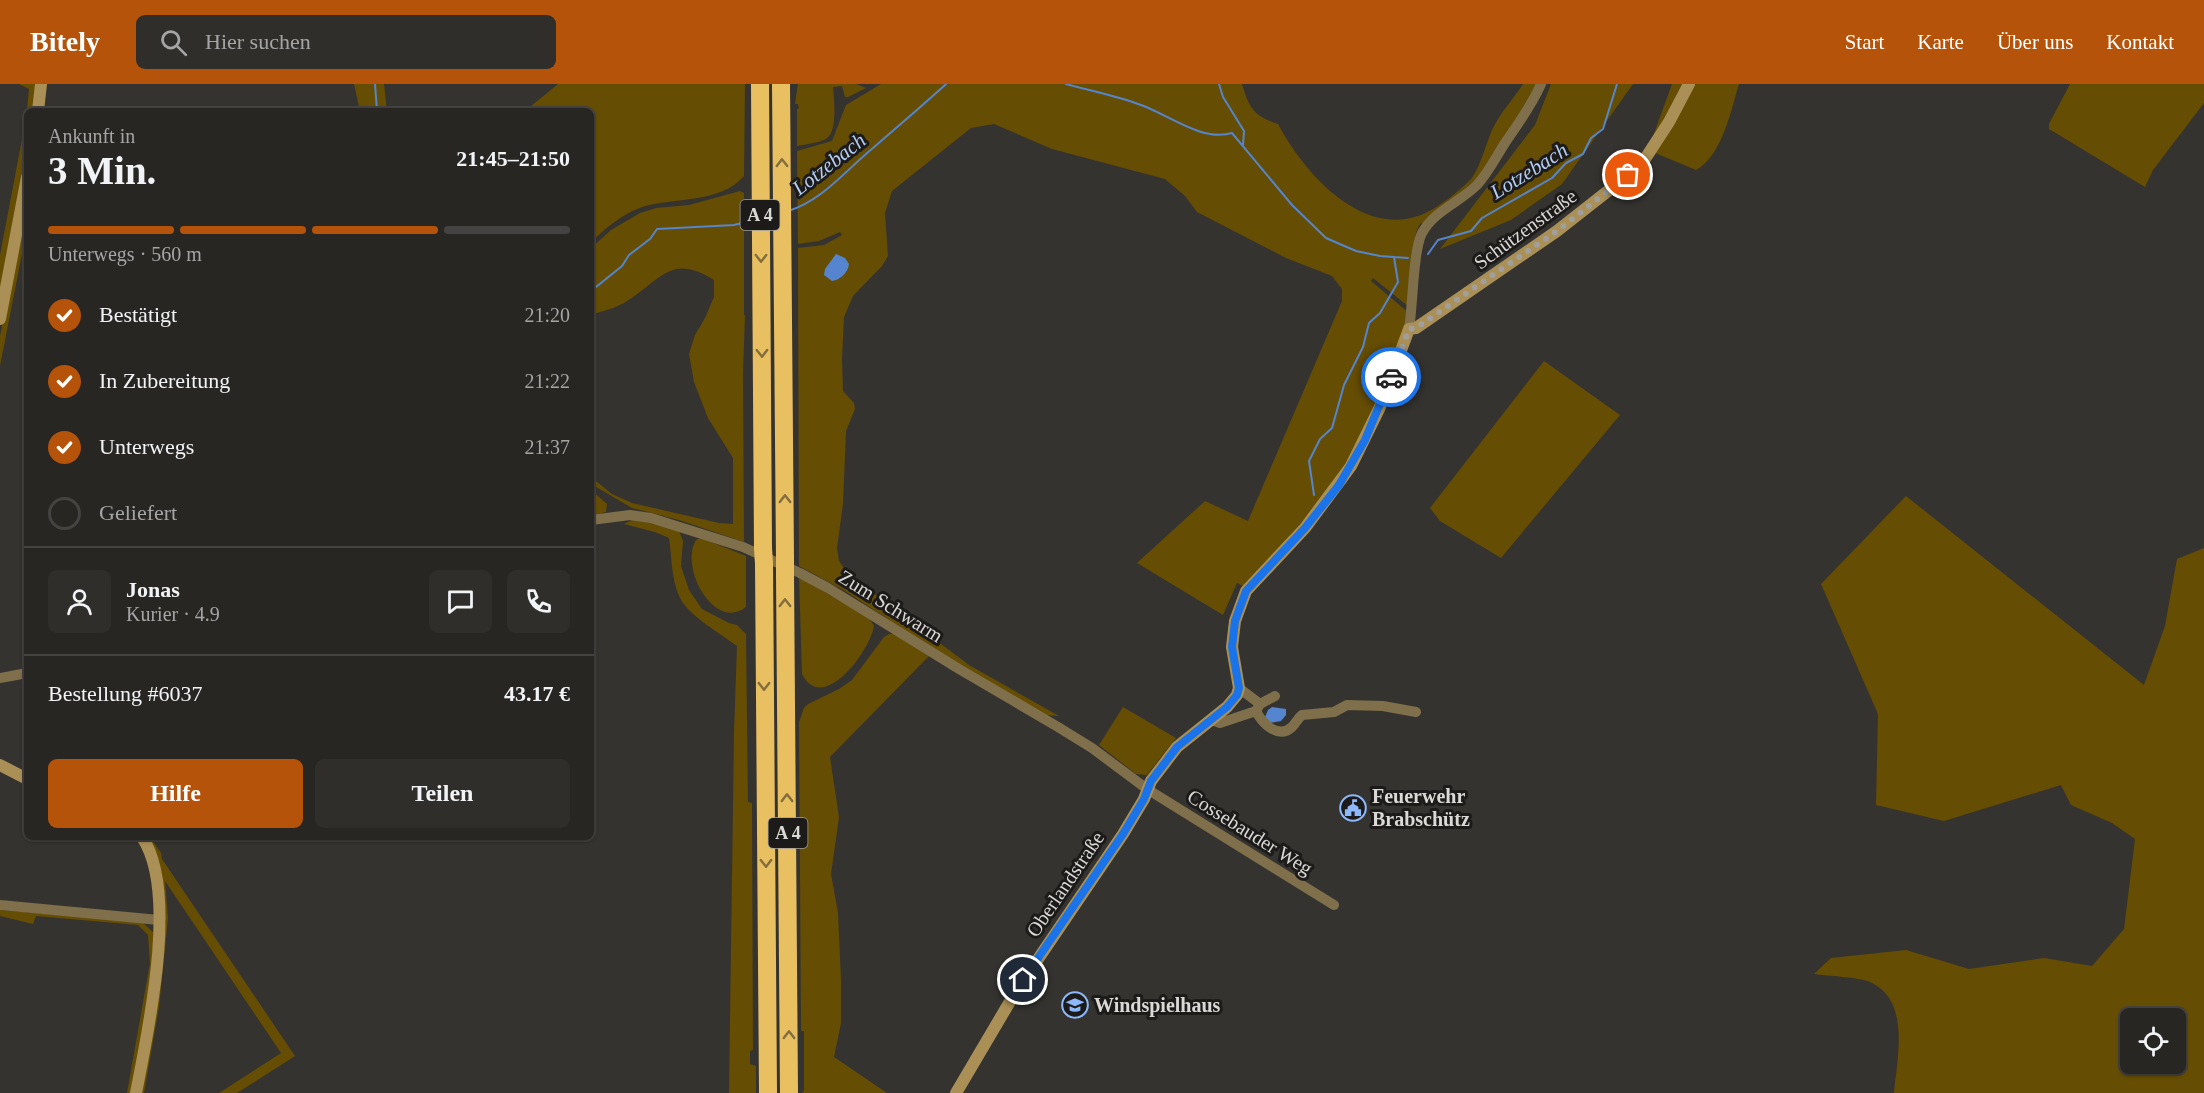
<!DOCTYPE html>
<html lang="de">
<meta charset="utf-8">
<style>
body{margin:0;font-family:Georgia,serif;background:#302e2b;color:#f1f3f6;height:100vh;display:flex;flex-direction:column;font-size:22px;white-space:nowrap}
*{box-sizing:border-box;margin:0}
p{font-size:20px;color:#a5a5a6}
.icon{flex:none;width:33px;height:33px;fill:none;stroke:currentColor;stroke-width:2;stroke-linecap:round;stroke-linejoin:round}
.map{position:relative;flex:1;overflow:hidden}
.panel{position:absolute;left:24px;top:24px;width:570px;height:732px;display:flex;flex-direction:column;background:#282623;border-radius:9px;box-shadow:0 2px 4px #0004,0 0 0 2px #444341}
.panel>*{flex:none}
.controls{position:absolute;left:2120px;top:924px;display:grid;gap:12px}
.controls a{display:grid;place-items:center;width:66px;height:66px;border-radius:9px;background:#282623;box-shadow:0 2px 4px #0004,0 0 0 2px #444341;font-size:30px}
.pin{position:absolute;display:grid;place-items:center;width:51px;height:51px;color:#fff;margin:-26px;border:3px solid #fff;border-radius:50%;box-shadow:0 2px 6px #0007}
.courier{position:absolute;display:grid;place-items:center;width:60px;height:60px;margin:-30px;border:4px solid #1a73e8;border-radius:50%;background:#fff;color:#222;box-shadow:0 2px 8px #0007}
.headline em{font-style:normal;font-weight:700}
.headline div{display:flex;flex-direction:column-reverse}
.headline{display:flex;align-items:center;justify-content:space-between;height:102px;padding:0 24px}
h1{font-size:39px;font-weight:700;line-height:45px}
.bar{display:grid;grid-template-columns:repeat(4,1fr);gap:9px 6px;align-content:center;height:72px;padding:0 24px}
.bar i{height:8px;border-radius:4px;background:#444341}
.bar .active{background:#b45309}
.bar p{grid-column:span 4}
.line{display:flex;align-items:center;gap:15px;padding:0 24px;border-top:2px solid #444341}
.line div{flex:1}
.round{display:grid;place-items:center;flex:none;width:63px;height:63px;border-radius:9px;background:#302e2b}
ol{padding:0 24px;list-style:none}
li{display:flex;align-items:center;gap:18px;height:66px}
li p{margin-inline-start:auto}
li .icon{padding:6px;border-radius:50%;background:#b45309;color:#fff;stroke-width:4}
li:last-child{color:#a5a5a6}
li i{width:33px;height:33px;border:3px solid #444341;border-radius:50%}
.button{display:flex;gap:12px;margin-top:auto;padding:12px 24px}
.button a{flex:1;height:69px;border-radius:9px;background:#b45309;color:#fff;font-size:24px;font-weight:700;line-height:69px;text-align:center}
.button a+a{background:#302e2b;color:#f1f3f6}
header{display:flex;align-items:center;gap:36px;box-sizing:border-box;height:84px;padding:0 30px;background:#b45309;color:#fff}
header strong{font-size:28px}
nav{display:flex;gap:33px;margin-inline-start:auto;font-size:21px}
.search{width:420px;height:54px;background:#302e2b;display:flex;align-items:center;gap:15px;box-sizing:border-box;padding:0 21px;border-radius:9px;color:#a5a5a6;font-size:22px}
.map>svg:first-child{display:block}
</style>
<header>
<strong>Bitely</strong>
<div class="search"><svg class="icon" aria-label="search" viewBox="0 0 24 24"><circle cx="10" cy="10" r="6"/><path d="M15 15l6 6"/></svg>Hier suchen</div>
<nav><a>Start</a><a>Karte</a><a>Über uns</a><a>Kontakt</a></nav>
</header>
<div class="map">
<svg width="2204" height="1009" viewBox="0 0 2204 1009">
<rect width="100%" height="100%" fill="#35332f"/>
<path fill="#664d04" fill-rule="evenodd" d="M19,0H37L34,27H27L29,5Z
M354,0H384L387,27H360Z
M558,0H745L744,92C720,120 674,113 642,123C622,130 606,144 591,158V27H525Z
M798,0H856L866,4L848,13H845L842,2L833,3C834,15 838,48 826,55C818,59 806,60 797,62V25L799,24L798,20H795Z
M881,0H1242C1249,24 1254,32 1278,40C1303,87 1360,154 1421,131C1438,124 1457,109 1470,96C1480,86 1487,55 1494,42C1502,27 1514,14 1523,0H1538L1480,92L1424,140L1421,139C1411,148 1410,207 1409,223L1373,194L1371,197L1409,229L1391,286L1362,355L1315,426L1245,503L1237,499L1223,531L1137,479L1205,417L1248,437L1342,217V205L1332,192L1286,174L1197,128L1185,112L1165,95L1052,65L994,40L971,44L892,107L885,129L888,172L882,182L853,212L844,233L842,275L843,307L854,319L855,325L846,347L843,420L837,464L839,477L848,490L969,581L1059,632L1045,631L929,562L845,507L799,482L798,164L824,161L842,151L840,148L819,157L798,160L797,67L832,57L846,21Z
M1551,0H1633L1562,100L1511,136L1440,165L1535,41Z
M1672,0H1739C1731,26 1722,72 1696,86L1648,66Z
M2070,0H2204V19L2153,86L2145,103L2049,45V40Z
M27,29V71L0,213V171Z
M740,107L744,109V231H745L743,289L744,458L679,436L632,424L591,400V393L612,410L632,419L719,439L733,440V374L708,334L694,298L689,270L695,251L705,234L714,213V196C671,169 662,195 627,217C617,224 602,227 591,231V164L611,146L640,129L656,124L689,121Z
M27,116V144L0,282V252Z
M1544,277L1620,331L1501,474L1440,437L1430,424Z
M591,406L607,420L606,428L591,432Z
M1906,412L2144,601L2165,542L2177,475L2204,464V1009H1894C1897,974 1911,916 1870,898C1858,893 1828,892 1814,890L1831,874L1906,866L1969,885L2044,874L2092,882L2124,845L2135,755L2112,739L2071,721L2061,701L1944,737L1876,721L1878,630L1821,500ZM2175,934V980H2130V934Z
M634,435L678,445L683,457L681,482L689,506L702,525L729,539L737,541L746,550L748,718L752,719L753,966L750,967V980L756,982V1009H729L734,649L737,562C721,550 688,531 680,514C671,496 672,473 669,454L655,448L624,440Z
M701,454L746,472V523C715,548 679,484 696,456Z
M799,493L869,534L874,542C870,567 823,631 802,590Z
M889,550H895L929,572L830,673L839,733L831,790L838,829L841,896V939L834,973L887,1009H802L804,1007V947H801L799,638L804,624L808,620L839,605L852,596L884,553Z
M1123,623L1176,654L1147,691L1136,690L1099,661Z
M146,753H150L161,769L162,775L295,972L237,1009H219L281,969L165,797L168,834L159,923L144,1009H140L162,841L166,839Z
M0,826L142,838L154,849L153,881L133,1009H127L150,879L148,851L138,841L36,832L33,840L0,832Z"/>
<path fill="#5585ce" d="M836,170L845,174L849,180C848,189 840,196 832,197L824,191L825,185Z
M1272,623L1286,625V631L1281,637L1270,639L1265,633L1268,626Z"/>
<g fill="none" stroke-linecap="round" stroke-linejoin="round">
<path stroke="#5585ce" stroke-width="2" d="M375,0L377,27
M1066,0C1091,7 1117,12 1141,21C1169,31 1202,58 1232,49L1292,121L1326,154L1356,167L1380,172L1408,174
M1219,0L1223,13L1244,47L1243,61
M788,127C822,117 847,85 873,64C897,43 922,22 946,0
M1428,170L1438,156L1471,147L1482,134L1552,94L1566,79L1583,70L1591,54L1603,45L1617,0
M591,207L622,182L629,171L650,155L657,145L734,141L754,136
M1314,411L1309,377L1320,355L1332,344L1344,301L1363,263L1369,239L1380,229L1398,198L1394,173"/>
<path stroke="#7f6f4b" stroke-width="10" d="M1409,245C1413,221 1413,167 1422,149C1434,127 1460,118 1477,101C1488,89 1496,73 1505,59C1518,40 1532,21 1541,0
M591,436L630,431L651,434L743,463L800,489L828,504L959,585L1058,643L1092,664L1147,705L1334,821
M0,594L27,589
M1260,620L1275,612
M1256,627C1262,639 1278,656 1292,643C1296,639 1297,635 1302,631L1334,628L1347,621L1383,622L1416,628
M1212,636L1220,639L1256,627L1260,620L1239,604
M0,821L159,836"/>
<path stroke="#aa9056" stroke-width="12" d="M38,27L41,0
M0,235L27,93
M0,681L27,695
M136,1009C148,947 179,807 142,753
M956,1009L1015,909L1123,750L1144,715L1151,697L1177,663L1227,623L1237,611L1239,604L1232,563L1235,537L1246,507L1305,444L1351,382L1380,323L1409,245L1416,244L1557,147L1641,81L1669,38L1689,0"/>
<path stroke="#e9c061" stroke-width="18" d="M760,0L763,464
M781,0L785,474
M764,480L768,1009
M785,490L789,1009"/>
<path stroke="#e9c061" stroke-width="18" d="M763,464L764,480
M785,474V490"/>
</g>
<defs><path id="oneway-chevron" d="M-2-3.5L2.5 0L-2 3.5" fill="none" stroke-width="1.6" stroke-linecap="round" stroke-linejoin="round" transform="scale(1.5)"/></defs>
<g stroke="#826e3d">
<use href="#oneway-chevron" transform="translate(782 79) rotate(-91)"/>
<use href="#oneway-chevron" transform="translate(761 174) rotate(90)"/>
<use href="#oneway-chevron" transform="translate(762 269) rotate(89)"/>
<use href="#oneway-chevron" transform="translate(785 415) rotate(-90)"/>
<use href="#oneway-chevron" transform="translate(785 519) rotate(-90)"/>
<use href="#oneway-chevron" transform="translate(764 602) rotate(90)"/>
<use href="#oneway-chevron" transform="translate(787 714) rotate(-90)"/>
<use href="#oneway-chevron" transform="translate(766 779) rotate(89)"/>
<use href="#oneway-chevron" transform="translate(789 951) rotate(-90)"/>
</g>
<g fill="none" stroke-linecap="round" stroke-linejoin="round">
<path stroke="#a09f9c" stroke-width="6" stroke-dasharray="0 10.8" d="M1391,293L1409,245L1416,244L1557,147L1628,91"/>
<path stroke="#1a73e8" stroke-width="8" d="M1023,896L1123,750L1144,715L1151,697L1177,663L1227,623L1237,611L1239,604L1232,563L1235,537L1246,507L1305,444L1339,401L1365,356L1391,293"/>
</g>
<defs>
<g id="civic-ring" transform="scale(1.35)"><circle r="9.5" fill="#1c1b19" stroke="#8db9fc" stroke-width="1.5"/><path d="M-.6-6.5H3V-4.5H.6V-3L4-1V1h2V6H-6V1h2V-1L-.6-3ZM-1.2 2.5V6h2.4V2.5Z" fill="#8db9fc"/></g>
<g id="school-ring" transform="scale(1.35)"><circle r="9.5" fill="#1c1b19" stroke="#8db9fc" stroke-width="1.5"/><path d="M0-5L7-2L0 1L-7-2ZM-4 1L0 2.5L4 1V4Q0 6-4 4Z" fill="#8db9fc"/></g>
</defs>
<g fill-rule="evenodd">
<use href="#civic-ring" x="1353" y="724"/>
<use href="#school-ring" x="1075" y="921"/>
</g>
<g text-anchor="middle" stroke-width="6" stroke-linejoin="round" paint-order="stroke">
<g fill="#1c1b19" stroke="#a1a09d" stroke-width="1.5">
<rect x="740.5" y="116" width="39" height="30" rx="4.5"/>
<rect x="768.5" y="734" width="39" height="30" rx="4.5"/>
</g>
<g font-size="18" font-weight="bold" fill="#dad9d6">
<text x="760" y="137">A 4</text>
<text x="788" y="755">A 4</text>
</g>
<g font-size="20" fill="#dad9d6" stroke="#1c1b19">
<text transform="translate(1525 145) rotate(-36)" y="7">Schützenstraße</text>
<text transform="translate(891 522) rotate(32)" y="7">Zum Schwarm</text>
<text transform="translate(1250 748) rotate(32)" y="7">Cossebauder Weg</text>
<text transform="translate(1065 800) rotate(-56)" y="7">Oberlandstraße</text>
</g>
<g font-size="20" font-weight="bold" fill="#dad9d6" stroke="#1c1b19" text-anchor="start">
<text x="1372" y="719">Feuerwehr<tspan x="1372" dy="23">Brabschütz</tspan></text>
<text x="1094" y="928">Windspielhaus</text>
</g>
<g font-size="21" font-style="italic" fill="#b4cdf4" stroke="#1c1b19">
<text transform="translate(829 80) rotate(-38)" y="7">Lotzebach</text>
<text transform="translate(1529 87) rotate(-32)" y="7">Lotzebach</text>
</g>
</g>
</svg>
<div class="controls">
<a><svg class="icon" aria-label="locate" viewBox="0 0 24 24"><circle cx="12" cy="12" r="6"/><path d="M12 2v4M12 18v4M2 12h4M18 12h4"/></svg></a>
</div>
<div class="pin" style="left:1628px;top:91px;background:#ea580c"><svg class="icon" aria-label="bag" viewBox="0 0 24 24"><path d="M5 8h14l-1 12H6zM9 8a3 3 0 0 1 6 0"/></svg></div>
<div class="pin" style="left:1023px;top:896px;background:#1f2937"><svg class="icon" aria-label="home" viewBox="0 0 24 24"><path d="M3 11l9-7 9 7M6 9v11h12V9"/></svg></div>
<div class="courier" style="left:1391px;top:293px"><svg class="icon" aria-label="car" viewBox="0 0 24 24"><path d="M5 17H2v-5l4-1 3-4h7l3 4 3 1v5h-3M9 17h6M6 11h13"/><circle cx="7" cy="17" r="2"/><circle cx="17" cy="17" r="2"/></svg></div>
<section class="panel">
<div class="headline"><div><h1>3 Min.</h1><p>Ankunft in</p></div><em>21:45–21:50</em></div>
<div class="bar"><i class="active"></i><i class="active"></i><i class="active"></i><i></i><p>Unterwegs · 560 m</p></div>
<ol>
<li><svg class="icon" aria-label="check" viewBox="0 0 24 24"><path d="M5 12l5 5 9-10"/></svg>Bestätigt<p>21:20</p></li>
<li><svg class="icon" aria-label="check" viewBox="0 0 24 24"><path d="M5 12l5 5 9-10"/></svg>In Zubereitung<p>21:22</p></li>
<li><svg class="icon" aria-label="check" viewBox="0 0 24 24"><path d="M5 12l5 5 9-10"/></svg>Unterwegs<p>21:37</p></li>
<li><i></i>Geliefert</li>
</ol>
<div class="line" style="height:108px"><a class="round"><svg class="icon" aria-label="person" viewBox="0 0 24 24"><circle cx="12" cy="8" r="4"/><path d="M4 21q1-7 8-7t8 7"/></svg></a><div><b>Jonas</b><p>Kurier · 4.9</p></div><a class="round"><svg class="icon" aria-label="chat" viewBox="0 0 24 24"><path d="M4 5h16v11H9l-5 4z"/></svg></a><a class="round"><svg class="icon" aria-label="phone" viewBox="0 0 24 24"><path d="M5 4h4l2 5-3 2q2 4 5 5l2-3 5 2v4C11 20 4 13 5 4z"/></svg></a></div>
<div class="line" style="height:78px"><div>Bestellung #6037</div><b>43.17 €</b></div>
<div class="button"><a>Hilfe</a><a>Teilen</a></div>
</section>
</div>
